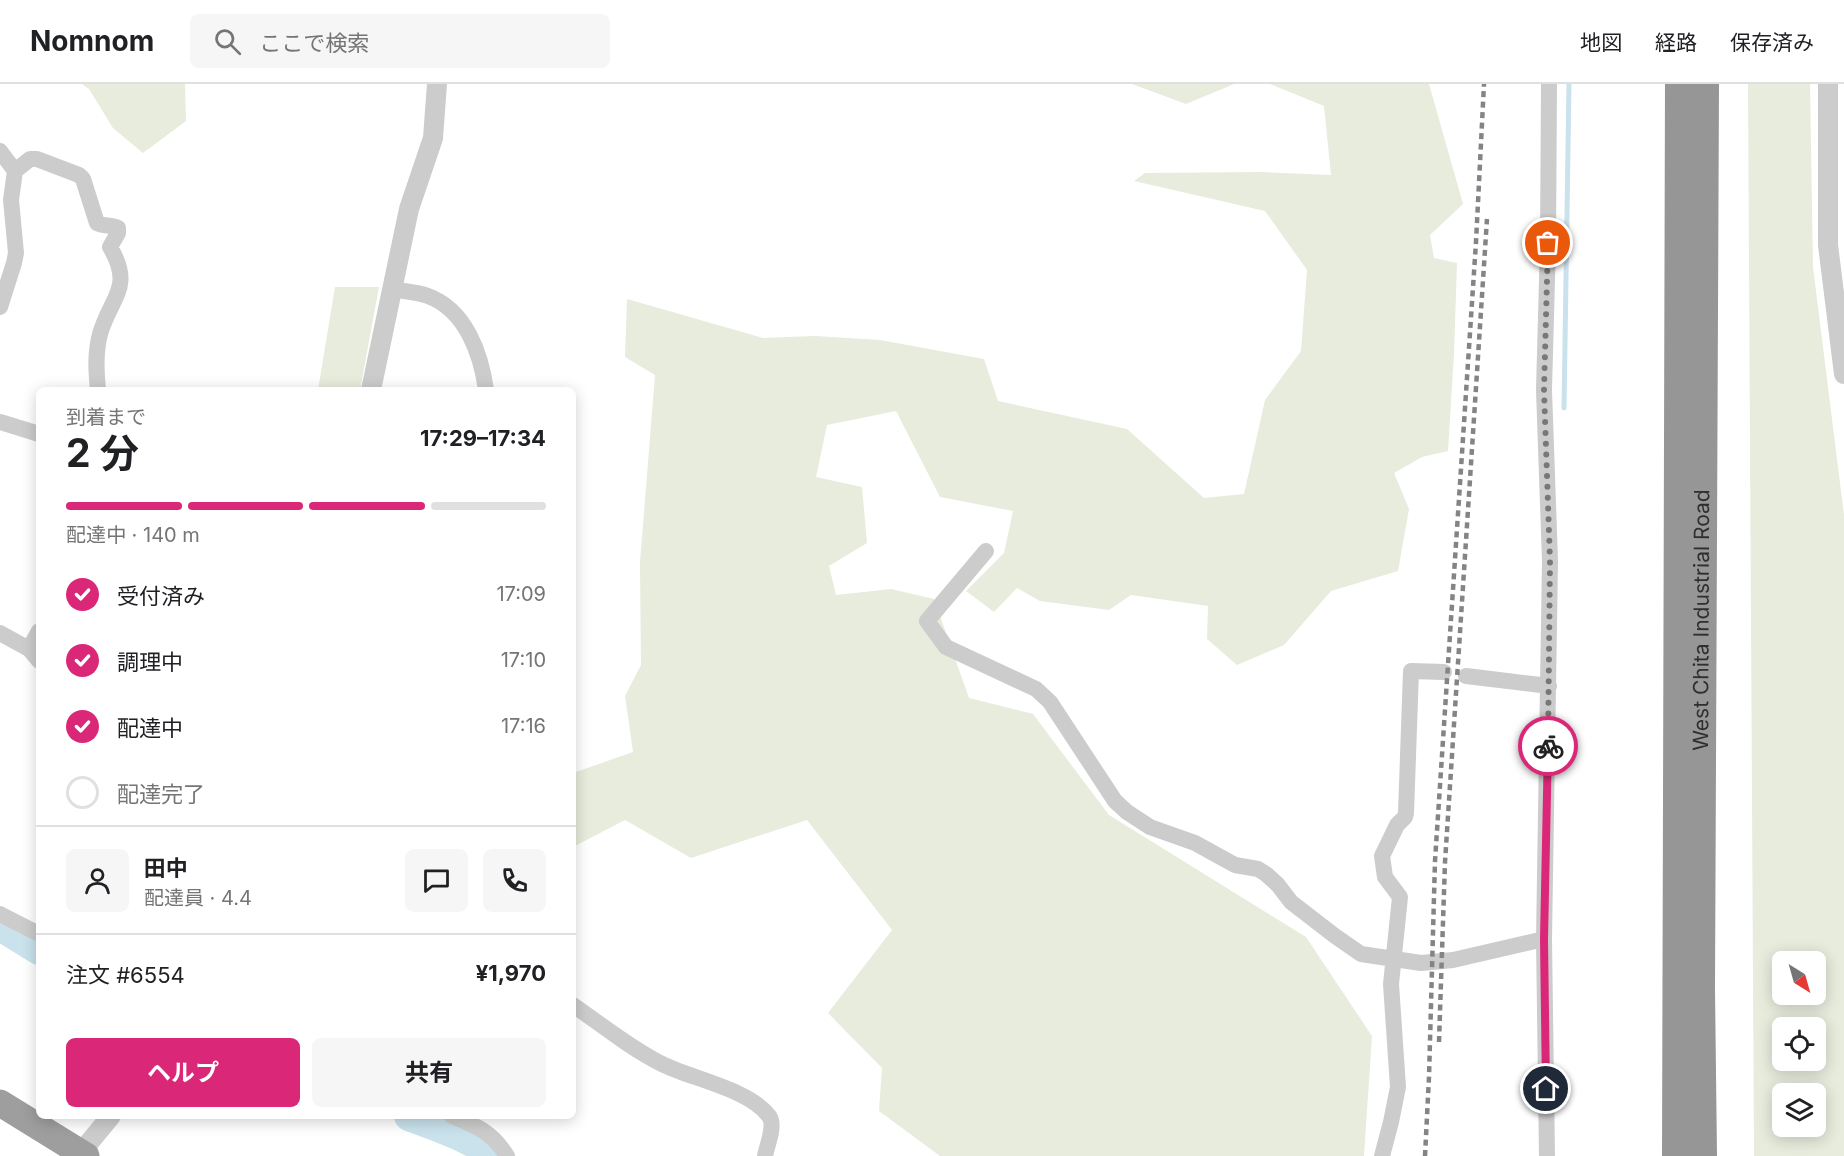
<!DOCTYPE html>
<html lang="ja">
<meta charset="utf-8">
<style>
body{margin:0;font-family:Inter,"Noto Sans JP",sans-serif;background:#f6f6f6;color:#202124;height:100vh;display:flex;flex-direction:column;font-size:22px;white-space:nowrap}
*{box-sizing:border-box;margin:0}
p{font-size:20px;color:#757577}
.icon{flex:none;width:33px;height:33px;fill:none;stroke:currentColor;stroke-width:2;stroke-linecap:round;stroke-linejoin:round}
.map{position:relative;flex:1;overflow:hidden}
.panel{position:absolute;left:36px;top:303px;width:540px;height:732px;display:flex;flex-direction:column;background:#fff;border-radius:9px;box-shadow:0 3px 15px #0003}
.panel>*{flex:none}
.needle{width:39px;rotate:143deg}
.buttons{position:absolute;left:1772px;top:867px;display:grid;gap:12px}
.buttons a{display:grid;place-items:center;width:54px;height:54px;border-radius:9px;background:#fff;box-shadow:0 3px 15px #0003;font-size:30px}
.pin{position:absolute;display:grid;place-items:center;width:51px;height:51px;color:#fff;margin:-26px;border:3px solid #fff;border-radius:50%;box-shadow:0 2px 6px #0007}
.courier{position:absolute;display:grid;place-items:center;width:60px;height:60px;margin:-30px;border:4px solid #db2777;border-radius:50%;background:#fff;color:#222;box-shadow:0 2px 8px #0007}
.summary em{font-style:normal;font-weight:700}
.summary div{display:flex;flex-direction:column-reverse}
.summary{display:flex;align-items:center;justify-content:space-between;height:102px;padding:0 30px}
h1{font-size:39px;font-weight:700;line-height:45px}
.bar{display:grid;grid-template-columns:repeat(4,1fr);gap:9px 6px;align-content:center;height:72px;padding:0 30px}
.bar i{height:8px;border-radius:4px;background:#e0e0e0}
.bar .selected{background:#db2777}
.bar p{grid-column:span 4}
.line{display:flex;align-items:center;gap:15px;padding:0 30px;border-top:2px solid #e0e0e0}
.line div{flex:1}
.round{display:grid;place-items:center;flex:none;width:63px;height:63px;border-radius:9px;background:#f6f6f6}
ol{padding:0 30px;list-style:none}
li{display:flex;align-items:center;gap:18px;height:66px}
li p{margin-inline-start:auto}
li .icon{padding:6px;border-radius:50%;background:#db2777;color:#fff;stroke-width:4}
li:last-child{color:#757577}
li i{width:33px;height:33px;border:3px solid #e0e0e0;border-radius:50%}
.action{display:flex;gap:12px;margin-top:auto;padding:12px 30px}
.action a{flex:1;height:69px;border-radius:9px;background:#db2777;color:#fff;font-size:24px;font-weight:700;line-height:69px;text-align:center}
.action a+a{background:#f6f6f6;color:#202124}
header{display:flex;align-items:center;gap:36px;box-sizing:border-box;height:84px;padding:0 30px;background:#fff;border-bottom:2px solid #e0e0e0}
header strong{font-size:28px}
nav{display:flex;gap:33px;margin-inline-start:auto;font-size:21px}
.search{width:420px;height:54px;background:#f6f6f6;display:flex;align-items:center;gap:15px;box-sizing:border-box;padding:0 21px;border-radius:9px;color:#757577;font-size:22px}
.map>svg:first-child{display:block}
</style>
<header>
<strong>Nomnom</strong>
<div class="search"><svg class="icon" aria-label="search" viewBox="0 0 24 24"><circle cx="10" cy="10" r="6"/><path d="M15 15l6 6"/></svg>ここで検索</div>
<nav><a>地図</a><a>経路</a><a>保存済み</a></nav>
</header>
<div class="map">
<svg width="1844" height="1072" viewBox="0 0 1844 1072">
<rect width="100%" height="100%" fill="#fff"/>
<path fill="#e7ecdd" fill-rule="evenodd" d="M82,0H185L186,37L143,69L113,44L89,5Z
M1132,0H1234L1186,20Z
M1270,0H1429L1463,120L1430,151L1434,174L1457,179L1454,269L1448,367L1422,373L1394,389L1409,425L1398,487L1331,507L1284,561L1237,581L1207,555L1208,522L1131,511L1109,526L1040,517L1017,504L994,528L966,507L1004,469L1013,427L940,413L896,327L827,341L816,393L862,403L867,459L829,482L836,511L891,505L934,515L969,614L1033,630L1109,731L1306,853L1372,952L1364,1072H940L879,1027L882,984L828,929L892,846L807,736L691,774L625,736L573,763V689L633,668L625,612L641,581L640,478L655,291L625,273L627,215L763,254L815,252L880,256L984,275L998,317L1127,345L1204,414L1244,410L1265,316L1301,267L1307,186L1265,127L1134,97L1145,89L1261,88L1331,91L1324,22Z
M1748,0H1810L1813,183L1844,431V1072H1754ZM1782,878H1815V910H1782ZM1782,944H1815V976H1782ZM1782,1010H1815V1042H1782Z
M335,203H379L360,306H318Z"/>
<g fill="none" stroke-linecap="round" stroke-linejoin="round">
<path stroke="#c9e2ec" stroke-width="5" d="M1564,324L1569,0"/>
<path stroke="#c9e2ec" stroke-width="30" d="M0,842L39,866
M409,1032C431,1041 475,1054 490,1072"/>
<path stroke="#ccc" stroke-width="16" d="M0,67L15,87L11,116L16,169L14,179L0,223
M15,87L30,75H37L79,91L83,95L97,139C104,143 111,140 118,144V149L110,163C134,204 111,212 100,250C95,269 96,287 98,306
M391,205C403,207 417,208 428,212C466,226 481,270 486,306
M0,338L39,350
M986,467L927,537L946,563L1036,605L1050,618L1115,717L1127,728L1150,743L1195,759L1235,781L1258,785L1266,790L1278,801L1291,818L1335,852L1361,870L1421,879L1453,876L1544,855
M0,549L29,565L39,577
M29,565L39,547
M1466,592L1549,602
M0,830L39,850
M573,921C602,941 630,964 662,980C692,995 749,1005 769,1032C776,1041 767,1061 765,1072
M452,1032C477,1042 492,1048 507,1072
M1382,1072L1391,1038L1398,1003L1391,900L1400,813L1385,793L1382,772L1397,741L1405,733L1406,729L1411,587L1444,588
M1547,1072L1544,855L1550,477L1544,306L1548,159L1549,0"/>
<path stroke="#ccc" stroke-width="20" d="M1828,0V161L1844,290
M371,306L409,125L433,54L437,0
M78,1072L111,1032"/>
<path stroke="#9e9e9e" stroke-width="27" d="M0,1019L86,1072"/>
<g stroke="#969696" stroke-width="30">
<path d="M1677,1072L1680,0"/>
<path id="s1" d="M1702,1072L1700,905L1704,0"/>
</g>
<path stroke="#848484" stroke-width="4.5" stroke-dasharray="6 4.5" stroke-linecap="butt" d="M1439,958L1445,778L1487,135
M1425,1072L1429,993L1435,777L1476,158L1484,0"/>
</g>
<g fill="none" stroke-linecap="round" stroke-linejoin="round">
<path stroke="#787878" stroke-width="6" stroke-dasharray="0 10.8" d="M1548,662L1550,477L1544,306L1548,159"/>
<path stroke="#db2777" stroke-width="8" d="M1546,1005L1544,855L1548,662"/>
</g>
<g text-anchor="middle" stroke-width="6" stroke-linejoin="round" paint-order="stroke">
<g font-size="21" fill="#2f2f2f" stroke="#fff">
<text dy="7" stroke="none"><textPath href="#s1" startOffset="536">West Chita Industrial Road</textPath></text>
</g>
</g>
</svg>
<div class="buttons">
<a><svg class="needle" viewBox="-14 -14 28 28"><path d="M0-13l5 13h-10z" fill="#e53935"/><path d="M0 13l5-13h-10z" fill="#757577"/></svg></a>
<a><svg class="icon" aria-label="locate" viewBox="0 0 24 24"><circle cx="12" cy="12" r="6"/><path d="M12 2v4M12 18v4M2 12h4M18 12h4"/></svg></a>
<a><svg class="icon" aria-label="layers" viewBox="0 0 24 24"><path d="M12 4l9 5-9 5-9-5zM3 14l9 5 9-5"/></svg></a>
</div>
<div class="pin" style="left:1548px;top:159px;background:#ea580c"><svg class="icon" aria-label="bag" viewBox="0 0 24 24"><path d="M5 8h14l-1 12H6zM9 8a3 3 0 0 1 6 0"/></svg></div>
<div class="pin" style="left:1546px;top:1005px;background:#1f2937"><svg class="icon" aria-label="home" viewBox="0 0 24 24"><path d="M3 11l9-7 9 7M6 9v11h12V9"/></svg></div>
<div class="courier" style="left:1548px;top:662px"><svg class="icon" aria-label="bike" viewBox="0 0 24 24"><circle cx="6" cy="16" r="4"/><circle cx="18" cy="16" r="4"/><path d="M6 16l4-8h5l3 8M10 8l3 8H6M13 5h3"/></svg></div>
<section class="panel">
<div class="summary"><div><h1>2 分</h1><p>到着まで</p></div><em>17:29–17:34</em></div>
<div class="bar"><i class="selected"></i><i class="selected"></i><i class="selected"></i><i></i><p>配達中 · 140 m</p></div>
<ol>
<li><svg class="icon" aria-label="check" viewBox="0 0 24 24"><path d="M5 12l5 5 9-10"/></svg>受付済み<p>17:09</p></li>
<li><svg class="icon" aria-label="check" viewBox="0 0 24 24"><path d="M5 12l5 5 9-10"/></svg>調理中<p>17:10</p></li>
<li><svg class="icon" aria-label="check" viewBox="0 0 24 24"><path d="M5 12l5 5 9-10"/></svg>配達中<p>17:16</p></li>
<li><i></i>配達完了</li>
</ol>
<div class="line" style="height:108px"><a class="round"><svg class="icon" aria-label="person" viewBox="0 0 24 24"><circle cx="12" cy="8" r="4"/><path d="M4 21q1-7 8-7t8 7"/></svg></a><div><b>田中</b><p>配達員 · 4.4</p></div><a class="round"><svg class="icon" aria-label="chat" viewBox="0 0 24 24"><path d="M4 5h16v11H9l-5 4z"/></svg></a><a class="round"><svg class="icon" aria-label="phone" viewBox="0 0 24 24"><path d="M5 4h4l2 5-3 2q2 4 5 5l2-3 5 2v4C11 20 4 13 5 4z"/></svg></a></div>
<div class="line" style="height:78px"><div>注文 #6554</div><b>¥1,970</b></div>
<div class="action"><a>ヘルプ</a><a>共有</a></div>
</section>
</div>
